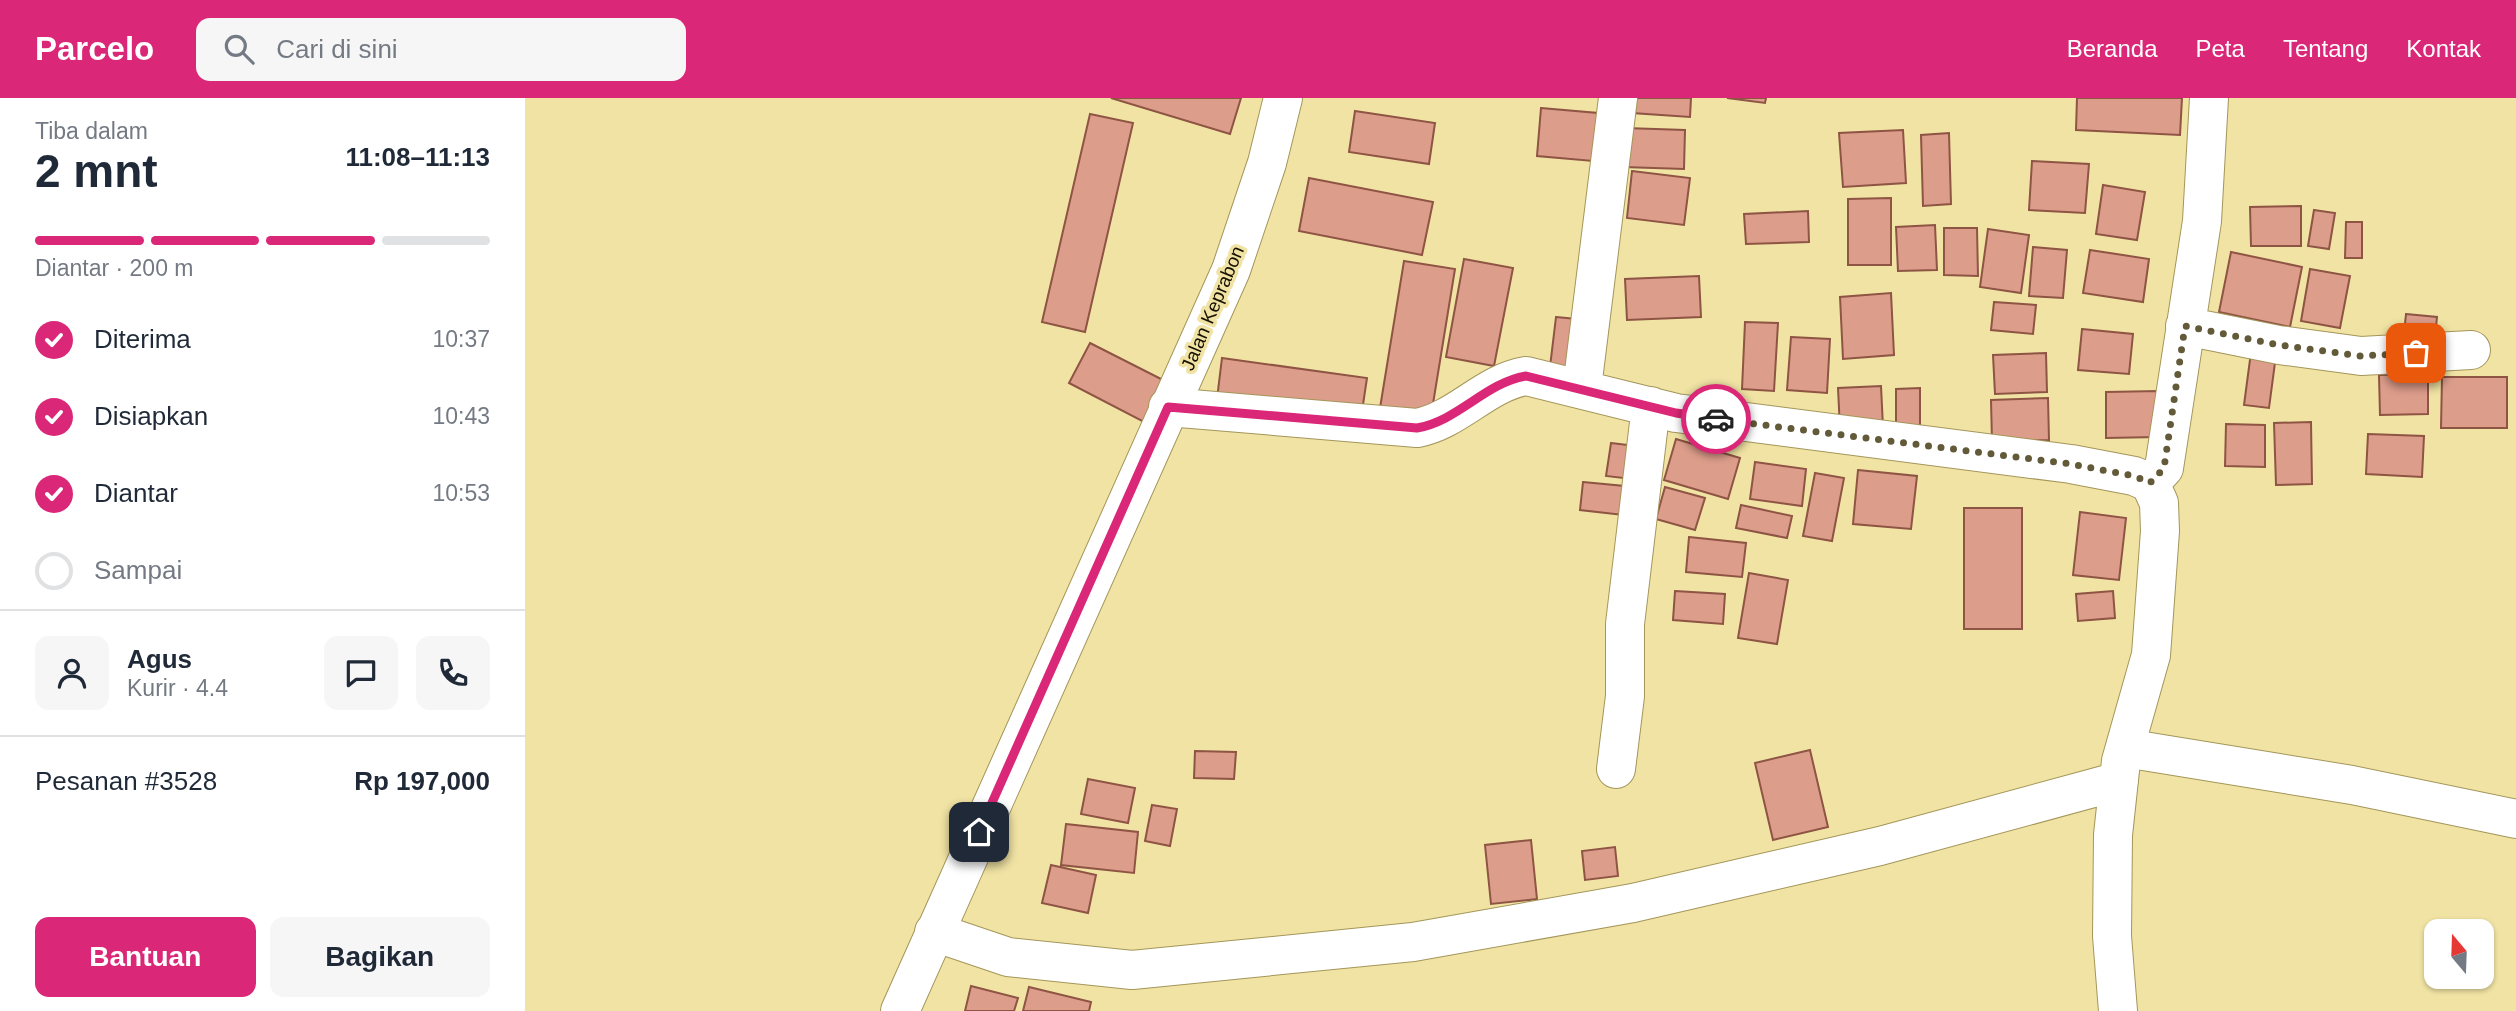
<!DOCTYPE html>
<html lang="id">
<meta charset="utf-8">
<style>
body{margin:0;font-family:Arial,sans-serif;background:#f6f6f7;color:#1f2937;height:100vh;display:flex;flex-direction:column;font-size:26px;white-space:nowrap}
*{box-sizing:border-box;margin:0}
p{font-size:23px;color:#747a83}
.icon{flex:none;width:38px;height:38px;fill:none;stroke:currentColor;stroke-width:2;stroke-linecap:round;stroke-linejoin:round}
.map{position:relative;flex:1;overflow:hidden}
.sheet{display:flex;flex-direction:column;background:#fff;width:525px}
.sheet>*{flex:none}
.needle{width:46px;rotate:341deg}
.tools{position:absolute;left:1899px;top:821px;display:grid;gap:14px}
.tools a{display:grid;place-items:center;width:70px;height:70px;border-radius:14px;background:#fff;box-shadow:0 2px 5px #0004;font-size:35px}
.pin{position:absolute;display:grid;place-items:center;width:60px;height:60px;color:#fff;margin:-30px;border-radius:14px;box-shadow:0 4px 10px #0006}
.courier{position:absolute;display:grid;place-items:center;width:70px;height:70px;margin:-35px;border:5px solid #db2777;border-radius:50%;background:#fff;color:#222;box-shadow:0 2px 9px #0007}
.headline em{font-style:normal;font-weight:700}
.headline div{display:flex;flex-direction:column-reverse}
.headline{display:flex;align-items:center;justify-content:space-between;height:119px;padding:0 35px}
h1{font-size:46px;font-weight:700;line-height:52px}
.bar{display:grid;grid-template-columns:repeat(4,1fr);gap:10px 7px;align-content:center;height:84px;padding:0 35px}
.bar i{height:9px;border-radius:5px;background:#e0e1e3}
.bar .on{background:#db2777}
.bar p{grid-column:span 4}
.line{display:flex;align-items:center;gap:18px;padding:0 35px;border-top:2px solid #e0e1e3}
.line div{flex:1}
.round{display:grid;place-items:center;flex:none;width:74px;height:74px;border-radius:14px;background:#f6f6f7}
ol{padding:0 35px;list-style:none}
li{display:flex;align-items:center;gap:21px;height:77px}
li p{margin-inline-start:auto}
li .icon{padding:7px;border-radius:50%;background:#db2777;color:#fff;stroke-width:4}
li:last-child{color:#747a83}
li i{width:38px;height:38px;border:4px solid #e0e1e3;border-radius:50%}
.button{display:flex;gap:14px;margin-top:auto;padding:14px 35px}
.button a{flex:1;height:80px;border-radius:14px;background:#db2777;color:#fff;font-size:28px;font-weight:700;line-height:80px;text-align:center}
.button a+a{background:#f6f6f7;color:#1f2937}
header{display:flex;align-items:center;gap:42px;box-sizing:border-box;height:98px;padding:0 35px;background:#db2777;color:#fff}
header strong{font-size:33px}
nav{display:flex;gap:38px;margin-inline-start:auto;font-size:24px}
.search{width:490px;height:63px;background:#f6f6f7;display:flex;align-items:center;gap:18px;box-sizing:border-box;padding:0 24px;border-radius:14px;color:#747a83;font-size:26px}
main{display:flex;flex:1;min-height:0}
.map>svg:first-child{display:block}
</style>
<header>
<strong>Parcelo</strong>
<div class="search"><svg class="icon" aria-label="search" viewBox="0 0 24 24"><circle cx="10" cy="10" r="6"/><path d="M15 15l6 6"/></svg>Cari di sini</div>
<nav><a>Beranda</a><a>Peta</a><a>Tentang</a><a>Kontak</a></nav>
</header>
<main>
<section class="sheet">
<div class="headline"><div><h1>2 mnt</h1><p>Tiba dalam</p></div><em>11:08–11:13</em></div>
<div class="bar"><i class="on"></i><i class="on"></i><i class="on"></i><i></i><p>Diantar · 200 m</p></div>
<ol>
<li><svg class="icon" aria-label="check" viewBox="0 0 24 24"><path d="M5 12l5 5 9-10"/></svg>Diterima<p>10:37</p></li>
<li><svg class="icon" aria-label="check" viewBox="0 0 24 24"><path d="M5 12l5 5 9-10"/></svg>Disiapkan<p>10:43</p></li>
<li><svg class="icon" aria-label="check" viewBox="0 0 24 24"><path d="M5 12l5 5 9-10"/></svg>Diantar<p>10:53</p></li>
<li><i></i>Sampai</li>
</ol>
<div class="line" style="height:126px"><a class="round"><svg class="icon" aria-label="person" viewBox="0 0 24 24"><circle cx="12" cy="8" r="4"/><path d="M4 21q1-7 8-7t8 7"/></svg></a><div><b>Agus</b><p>Kurir · 4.4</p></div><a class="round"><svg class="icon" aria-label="chat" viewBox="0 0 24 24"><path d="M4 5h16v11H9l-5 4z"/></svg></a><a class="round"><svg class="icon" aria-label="phone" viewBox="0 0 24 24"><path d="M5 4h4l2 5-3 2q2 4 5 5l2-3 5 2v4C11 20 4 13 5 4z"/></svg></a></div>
<div class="line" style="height:91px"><div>Pesanan #3528</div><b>Rp 197,000</b></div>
<div class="button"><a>Bantuan</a><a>Bagikan</a></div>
</section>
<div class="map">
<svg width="1991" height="913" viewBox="0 0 1991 913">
<rect width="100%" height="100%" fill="#f1e3a4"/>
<path fill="#dd9d8b" stroke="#8e5444" stroke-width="2" d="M586,0H716L705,36Z
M1108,0H1166L1165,19L1107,15Z
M1202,0H1241L1240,5Z
M1552,0H1657L1655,37L1551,32Z
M1016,10L1073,15L1068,63L1012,58Z
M830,13L910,25L904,66L824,54Z
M565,16L608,25L560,234L517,224Z
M1100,30L1160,32L1159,71L1098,69Z
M1378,32L1381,85L1318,89L1314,35Z
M1424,35L1426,106L1398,108L1396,37Z
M1507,63L1564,66L1560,115L1504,112Z
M1107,73L1165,80L1159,127L1102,120Z
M784,80L908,104L897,157L774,133Z
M1578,87L1620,94L1612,142L1571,136Z
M1366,100V167H1323V101Z
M1776,108V148H1726L1725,109Z
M1789,112L1810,115L1804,151L1783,148Z
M1283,113L1284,144L1221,146L1219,116Z
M1821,124H1837V160H1820Z
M1410,127L1412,172L1373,173L1371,129Z
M1419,130H1452L1453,178L1419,177Z
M1463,131L1504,137L1496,195L1455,189Z
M1508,149L1542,152L1538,200L1504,198Z
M1565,152L1624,161L1618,204L1558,195Z
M1706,154L1777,169L1765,229L1694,214Z
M939,161L988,170L969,268L921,259Z
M879,163L930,171L906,318L855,310Z
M1785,171L1825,178L1815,230L1776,223Z
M1174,178L1176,219L1102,222L1100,181Z
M1366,195L1369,257L1318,261L1315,199Z
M1469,204L1511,207L1508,236L1466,232Z
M1881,216L1912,219L1909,248L1878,245Z
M1031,219L1062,222L1056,273L1025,269Z
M1220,224L1253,225L1249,293L1217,291Z
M1557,231L1608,236L1604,276L1553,272Z
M1266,239L1305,241L1302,295L1262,292Z
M565,245L640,283L619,324L544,285Z
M1726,254L1751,257L1744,310L1719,307Z
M1521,255L1522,294L1470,296L1468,257Z
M697,260L842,280L836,320L692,301Z
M1903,276V316L1855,317L1854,277Z
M1917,279H1982V330H1916Z
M1356,288L1358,329L1315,331L1313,290Z
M1395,290V339H1371V291Z
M1633,293V339L1581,340V294Z
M1523,300L1524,342L1467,344L1466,302Z
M1786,324L1787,386L1751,387L1749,325Z
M1701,326L1740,327V369L1700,368Z
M1843,336L1899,338L1897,379L1841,376Z
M1151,341L1215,360L1203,401L1139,382Z
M1086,345L1120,349L1115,382L1081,378Z
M1230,364L1281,371L1277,408L1225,401Z
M1333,372L1392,378L1386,431L1328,426Z
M1290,375L1319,380L1307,443L1278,438Z
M1058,384L1110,389L1107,418L1055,412Z
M1140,389L1180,400L1170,432L1131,421Z
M1216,407L1267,418L1262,440L1211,430Z
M1439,410H1497V531H1439Z
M1555,414L1601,420L1594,482L1548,477Z
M1164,439L1221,445L1217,479L1161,474Z
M1224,475L1263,482L1252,546L1213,540Z
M1150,493L1200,496L1198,526L1148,522Z
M1588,493L1590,520L1553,523L1551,496Z
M1285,652L1303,729L1248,742L1230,665Z
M670,653L711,654L709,681L669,680Z
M563,681L610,690L603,725L556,716Z
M627,707L652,711L645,748L620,743Z
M541,726L613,734L609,775L536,767Z
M1006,742L1012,801L966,806L960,747Z
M1090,749L1093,778L1060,782L1057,753Z
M526,767L571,777L563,815L517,805Z
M446,888L493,900L489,913H440Z
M504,889L566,904L564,913H498Z"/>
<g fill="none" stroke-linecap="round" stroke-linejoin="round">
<g stroke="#a4965a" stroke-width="40">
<path id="minor" d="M1660,228L1754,247L1836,258L1946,252
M1057,290L1093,0
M643,309L892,330C933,322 960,285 1001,278L1151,315L1546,366L1609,378L1625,385L1634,405L1635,433L1626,557L1596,663L1588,737L1587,838L1593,913
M1625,385L1639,370L1677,123L1684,0
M1600,650L1827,687L1991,721
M1091,671L1100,598V526L1126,308
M409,834L483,859L607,872L888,844L1108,805L1355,748L1594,683"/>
</g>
<g stroke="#a4965a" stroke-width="40">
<path id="tertiary" d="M375,913L706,172L742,65L758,0"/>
</g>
<use href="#minor" stroke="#fff" stroke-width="38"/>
<use href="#tertiary" stroke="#fff" stroke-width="38"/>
</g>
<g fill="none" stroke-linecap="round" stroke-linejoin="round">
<path stroke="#635a39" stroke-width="7" stroke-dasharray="0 12.6" d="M1191,321L1546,366L1609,378L1625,385L1639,370L1660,228L1754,247L1836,258L1891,255"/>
<path stroke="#db2777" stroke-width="9" d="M454,734L643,309L892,330C933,323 960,285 1001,278L1151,315L1191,321"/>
</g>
<g text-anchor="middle" stroke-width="7" stroke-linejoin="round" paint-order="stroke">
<g font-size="19" fill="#161000" stroke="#f1e3a4">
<text transform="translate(687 210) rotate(-67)" y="7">Jalan Keprabon</text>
</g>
</g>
</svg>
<div class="tools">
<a><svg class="needle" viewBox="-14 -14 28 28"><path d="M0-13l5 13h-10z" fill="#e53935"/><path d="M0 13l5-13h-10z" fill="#747a83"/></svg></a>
</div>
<div class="pin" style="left:1891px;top:255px;background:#ea580c"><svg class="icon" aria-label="bag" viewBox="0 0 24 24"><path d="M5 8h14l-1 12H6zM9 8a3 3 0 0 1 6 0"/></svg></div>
<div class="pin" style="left:454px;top:734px;background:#1f2937"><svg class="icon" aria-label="home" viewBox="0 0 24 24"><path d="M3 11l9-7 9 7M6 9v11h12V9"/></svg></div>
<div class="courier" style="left:1191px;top:321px"><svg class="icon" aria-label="car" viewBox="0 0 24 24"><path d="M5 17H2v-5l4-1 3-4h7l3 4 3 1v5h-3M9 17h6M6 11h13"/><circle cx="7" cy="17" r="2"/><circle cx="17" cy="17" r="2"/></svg></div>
</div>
</main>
